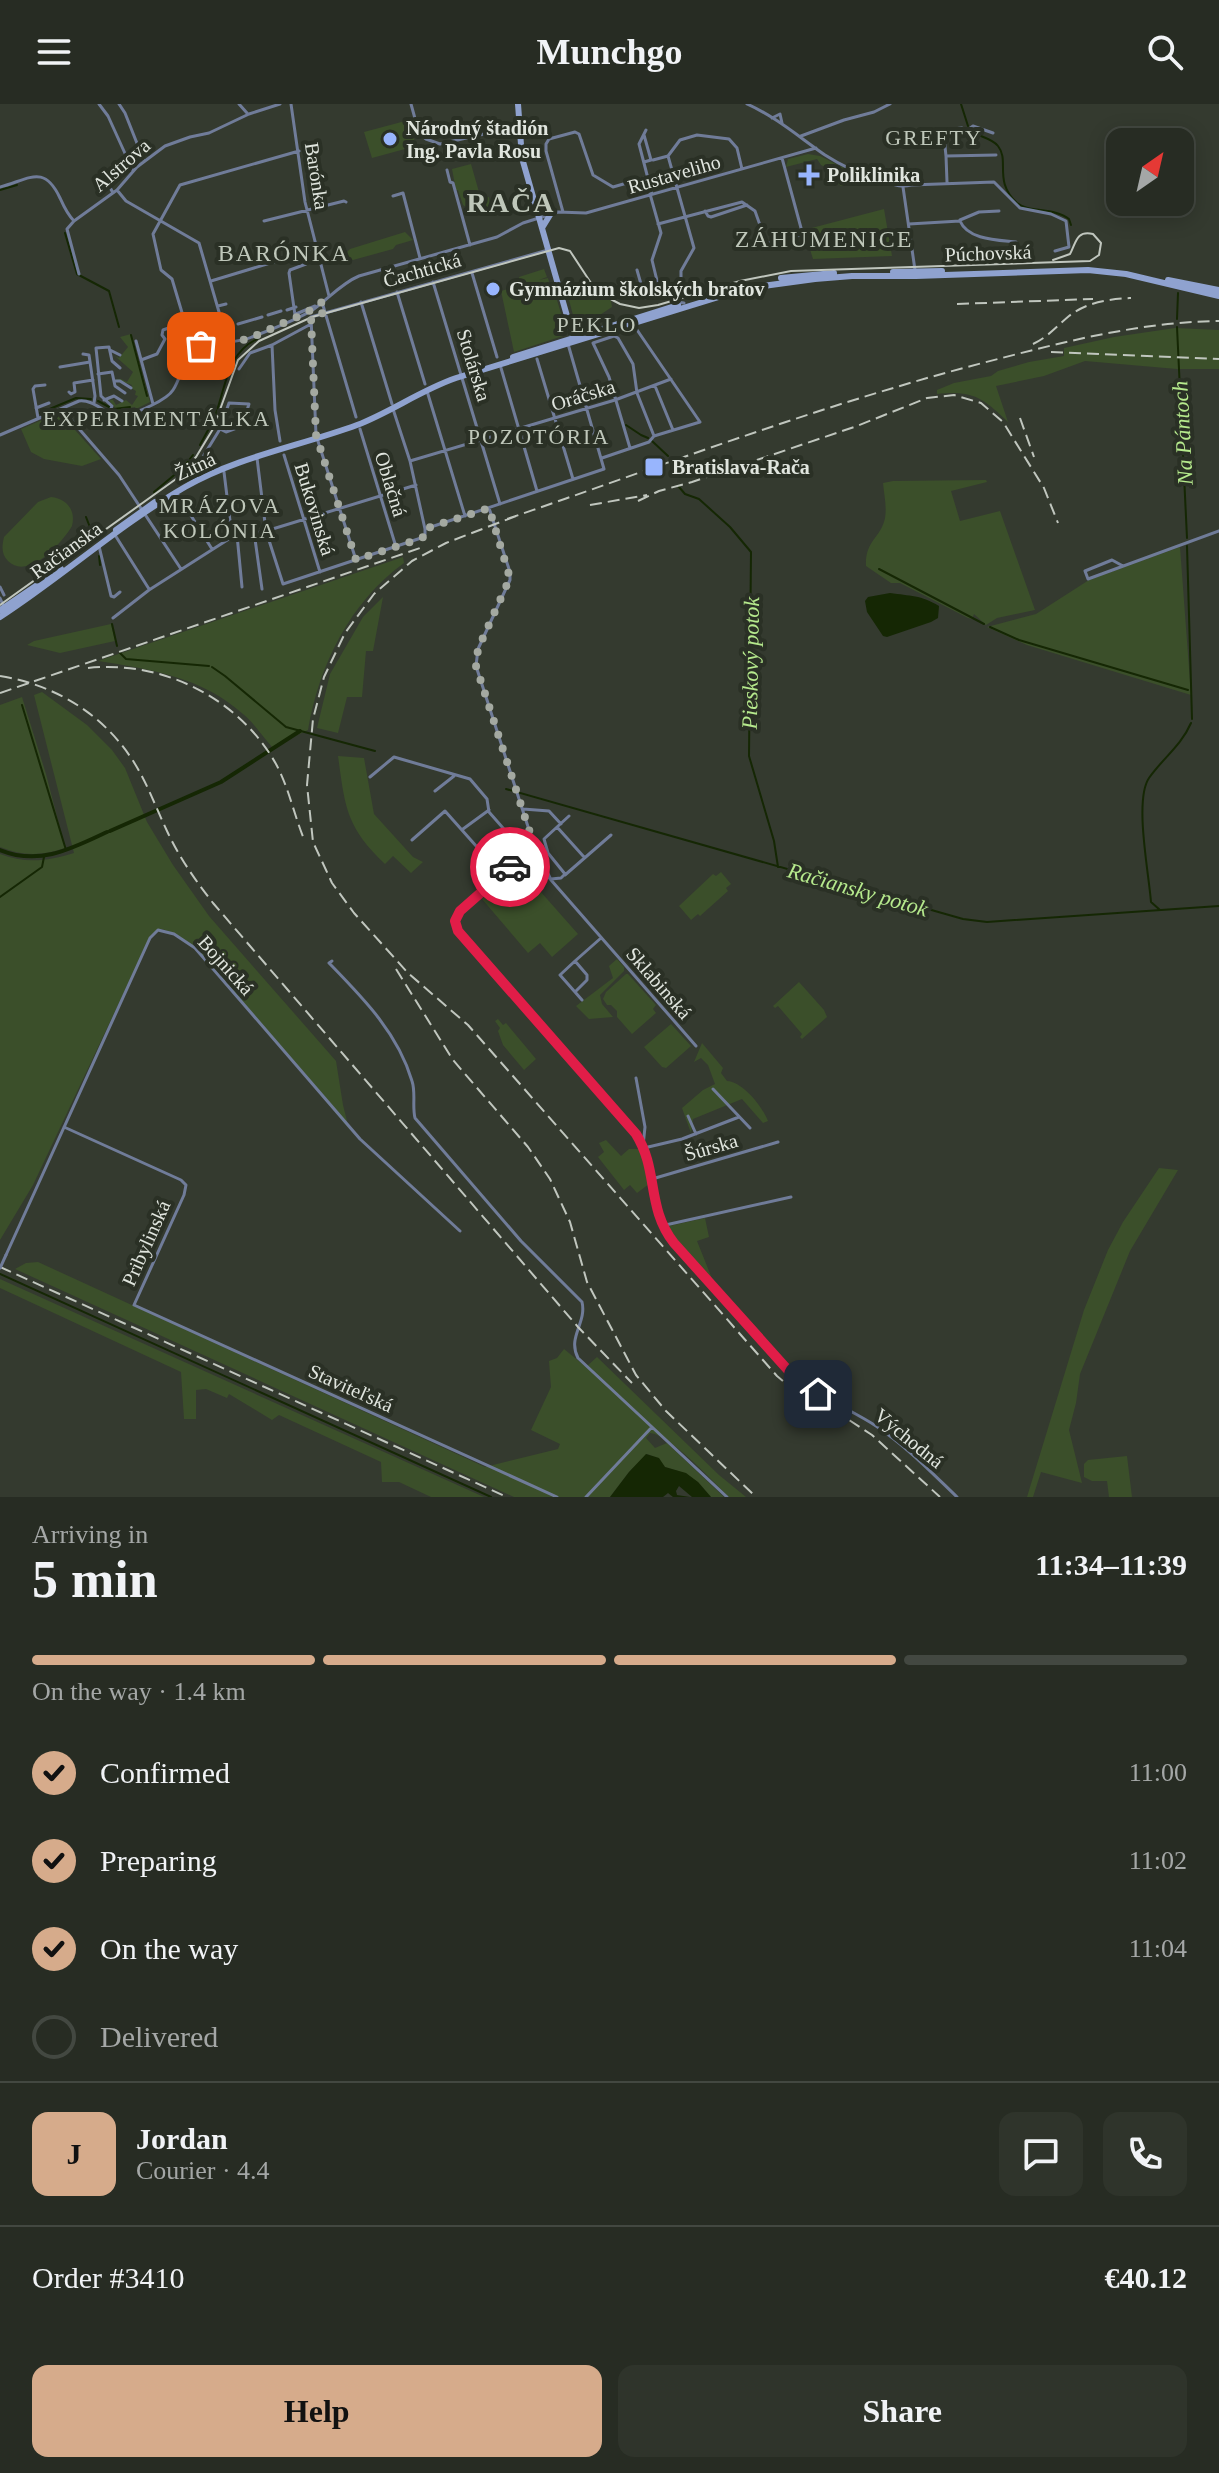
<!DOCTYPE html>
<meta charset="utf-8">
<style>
body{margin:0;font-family:Georgia,serif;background:#2f342b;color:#f1f3f6;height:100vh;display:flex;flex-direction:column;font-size:30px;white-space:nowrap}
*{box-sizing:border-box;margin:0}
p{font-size:26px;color:#a4a7a6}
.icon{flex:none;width:44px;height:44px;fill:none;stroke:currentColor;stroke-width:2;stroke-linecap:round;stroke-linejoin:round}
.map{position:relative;height:1393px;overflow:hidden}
.sheet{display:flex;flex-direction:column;background:#272c23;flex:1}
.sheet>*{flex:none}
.needle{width:52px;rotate:34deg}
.tools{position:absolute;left:1106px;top:24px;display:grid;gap:16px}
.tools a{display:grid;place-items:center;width:88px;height:88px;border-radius:16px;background:#272c23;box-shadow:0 4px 20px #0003,0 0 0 2px #434841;font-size:40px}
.pin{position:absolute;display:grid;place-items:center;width:68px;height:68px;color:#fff;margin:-34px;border-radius:16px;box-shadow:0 4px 12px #0006}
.courier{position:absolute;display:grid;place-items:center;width:80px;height:80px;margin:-40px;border:6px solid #e11d48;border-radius:50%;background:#fff;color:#222;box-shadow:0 2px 10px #0007}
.summary em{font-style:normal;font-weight:800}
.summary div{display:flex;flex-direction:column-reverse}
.summary{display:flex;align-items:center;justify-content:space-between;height:136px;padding:0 32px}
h1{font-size:52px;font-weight:800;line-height:60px}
.bar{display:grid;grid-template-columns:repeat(4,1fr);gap:12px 8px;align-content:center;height:96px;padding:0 32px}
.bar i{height:10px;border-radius:6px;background:#434841}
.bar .current{background:#d6ab8b}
.bar p{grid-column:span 4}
.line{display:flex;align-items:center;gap:20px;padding:0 32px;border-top:2px solid #434841}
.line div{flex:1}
.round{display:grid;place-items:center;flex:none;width:84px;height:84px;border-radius:16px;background:#2f342b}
ol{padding:0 32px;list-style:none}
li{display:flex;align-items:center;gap:24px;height:88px}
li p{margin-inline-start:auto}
li .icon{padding:8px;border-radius:50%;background:#d6ab8b;color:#111;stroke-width:4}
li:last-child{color:#a4a7a6}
li i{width:44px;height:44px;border:4px solid #434841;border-radius:50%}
.action{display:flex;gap:16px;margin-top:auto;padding:16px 32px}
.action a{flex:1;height:92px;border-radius:16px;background:#d6ab8b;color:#111;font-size:32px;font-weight:800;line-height:92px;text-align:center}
.action a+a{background:#2f342b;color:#f1f3f6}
header{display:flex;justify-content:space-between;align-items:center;height:104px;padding:0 32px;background:#272c23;font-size:36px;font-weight:800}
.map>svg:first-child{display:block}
</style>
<header><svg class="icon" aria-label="menu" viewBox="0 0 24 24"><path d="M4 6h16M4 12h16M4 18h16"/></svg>Munchgo<svg class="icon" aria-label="search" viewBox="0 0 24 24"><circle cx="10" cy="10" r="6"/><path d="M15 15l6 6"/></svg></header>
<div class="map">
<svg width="1219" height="1393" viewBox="0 0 1219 1393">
<rect width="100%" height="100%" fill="#343a2f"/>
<path fill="#3b4f2a" d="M409,16L416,42L372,54L364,28Z
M808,50L820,52L866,75L841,82L837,79L841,77V71L821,61L817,55L786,63L788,55Z
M471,60L481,95L489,93L490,103C482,107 471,107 463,101L458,86H456L452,65Z
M884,105L892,152L813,155L804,126Z
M405,128L413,136L396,141L393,145L353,156L349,154L347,148L350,145Z
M544,165L547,173L539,176L548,174L554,196H557L566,226L563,232L514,248L501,187L520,181L519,173Z
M594,183L611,197L612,203L577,226L569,196Z
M1175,224L1219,226V265H1177L1085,257L1044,272L996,282L1008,318C983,294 973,286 937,290V286L954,279L991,272L998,267L1029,258L1064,252V244L1114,233Z
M131,230L150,298L136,305L135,303L117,306L108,295L113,296L116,301L126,296L132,301L138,292L135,291L136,287L131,284L132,281L115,275H121L127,278L133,268L115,252L119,254L128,243L120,233Z
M57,312L67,317L101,355L82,362L44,355L31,348L21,325L49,313Z
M986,376L987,378L951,387L960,417L1000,407L1035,506L997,514L986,521L974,510L972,515L968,514L900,479H891L866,462C865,436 881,434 885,414C887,403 884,390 883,379L893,377Z
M51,393C67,395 76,406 72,422C62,439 28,477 8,457C1,450 2,442 4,433L38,398Z
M1180,443L1191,591L1027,541L987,523L1036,510L1089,476Z
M403,453L404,459C350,498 319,561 308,626L272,643C262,632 254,619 243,610C202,573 150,565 98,557Z
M383,493L373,547H366L362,593H347L338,629L317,624L330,570L363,513Z
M111,520L115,537L60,549L27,541L34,537Z
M42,588L87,621L112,646L125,664L147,718L173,761L209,812L336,957L343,1001L349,1025L248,904L190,839L174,829L162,825L151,831L33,1081L0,1136V750C25,760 49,757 74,749L34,591Z
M22,593L46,670L65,744C41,752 23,752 0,743V601Z
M338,652L364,654L374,710L413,753L423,758L411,769L393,752L385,760C346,723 345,703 338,652Z
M721,768L731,780L726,784L728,787L700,812L698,810L691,816L679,802L713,770L716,772Z
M525,770L578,830L552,853L540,839L528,849L482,795L507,773Z
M617,855L624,863V867L600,891L602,900L613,913L589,915L576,902L613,874L609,862Z
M626,870H628L656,901L653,905L656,909L632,930L617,913V907L611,901H607L603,895L606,888Z
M799,878L824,906L827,913L802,935L800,933L802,930L778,902L775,904L773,902Z
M498,915L503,921L506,919L536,955L524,966L503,941L498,927L500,924L495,917Z
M671,920L691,942L666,964L662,963L644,943Z
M702,939L723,964L721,969L727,977C743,978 762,1002 768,1017L763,1019L742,995L693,1015L691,1029L682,1004L703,986L715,980L708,961L701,954L694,958Z
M606,1036L621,1052L629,1045H642L648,1064L649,1080L637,1089L630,1081L624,1086L598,1053L604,1048L599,1039Z
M1159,1064L1178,1066L1130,1147L1080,1270L1076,1299L1069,1326L1082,1379L1041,1368L1033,1393H1027L1084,1206L1108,1146L1123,1118Z
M705,1114L709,1133L697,1137L715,1182L667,1126L669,1122Z
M38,1158L485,1363L558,1345L560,1340L531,1326L551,1283L549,1257L557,1254L564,1245L586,1263L597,1253L719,1371L746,1393H729C712,1377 671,1331 650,1329L646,1334L655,1344L667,1339L724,1393H711L698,1378L678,1367L665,1363L658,1354L647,1350L629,1368L610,1393H514L15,1165L26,1159Z
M0,1175L484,1393H431L399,1378H382L381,1358L279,1311L272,1316L229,1290L227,1294L206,1285L196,1286V1315H184L181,1268L0,1184Z
M1127,1352L1132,1393H1109L1107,1377H1092L1084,1373V1360L1088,1356Z"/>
<path fill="#152704" d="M890,489C910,492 921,491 939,502L938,514L931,518L887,533L883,532L867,508L865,497L868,493Z
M646,1350L659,1354L665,1363L686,1369L698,1378L711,1393H692L679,1382L676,1387L677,1391L690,1393H673L668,1389L663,1393H610L629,1368Z"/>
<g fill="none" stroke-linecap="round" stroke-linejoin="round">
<path stroke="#152704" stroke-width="2" d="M961,0L968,22
M971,27C979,33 992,34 998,42C1010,57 993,77 1017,99C1029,109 1054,103 1069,115L1071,121
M0,86L17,81
M65,129L77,170L109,187L119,223
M1177,215L1178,189
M1177,223L1187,434
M131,231L147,292
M98,297L109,303
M114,305L130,303
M40,309L76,294L91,295
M626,321L641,331L648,334
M652,337L668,352
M200,341C207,328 215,315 219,300C227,274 230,248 257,235
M181,366L193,351
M679,383L685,390L699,395L730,423L751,448L749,652L774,737L778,763
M154,388L179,367
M86,413L93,431
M1187,442L1192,615
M99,452L100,461
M879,465L984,520
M112,520L117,542
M990,523L1019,536L1188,586
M120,549L126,555L209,562
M212,563L225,572L286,623L375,647
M22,601L66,746
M506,685L963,815L987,818L1219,802
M0,793L42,763L44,753
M1160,806L1151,798C1149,770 1134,696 1149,674C1163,654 1181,642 1191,619
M0,1170L491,1393"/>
<path stroke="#152704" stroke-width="4" d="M110,727L221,678L300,627
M0,746C39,762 71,745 107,728"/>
<path stroke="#707c99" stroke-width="3" d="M99,0L108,12L133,67
M119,0L125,9L144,57
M239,0L247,9
M291,0L305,98L329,192
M411,0L419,29L426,35L440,40L497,27L520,26
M747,0C776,13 799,33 825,51C842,62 862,71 881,77C892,80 901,84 911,81L994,78L1020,104L1051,110L1066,117L1069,143L1055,147
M772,14L780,10L782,19
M646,26L639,40L652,90
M965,28L973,22L993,29
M644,31L651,56L644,58
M801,32L844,16L874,8L890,0
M944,33L943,26L962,24L965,28V31L944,33L946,52
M668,52L680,36L697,31L729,35L737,44L742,65
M653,56L668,52
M104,66L105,74L113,89
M447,66L450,78L453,79L470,141
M947,78L946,52L996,51
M0,83C30,75 44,60 60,94C64,103 67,110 74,117
M903,83L915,166
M117,86L126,97L199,139L228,239
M650,90L661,129L652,156L660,189
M393,92L403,89L420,154
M705,107L708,112L711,113L747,101
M563,108L546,47V40L549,35L575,28L579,30L593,71L613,83L648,73
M960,116L979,108L999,107
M264,117L344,97L346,98
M658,120L742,98L755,107L766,138L771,139L798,132L801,124L782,54
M909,120L960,117C968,136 998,136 1016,138
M637,166L645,194L678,184L681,180V167L694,144L668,52
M472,169L497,253
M79,170L67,125L74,117L117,86L137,63L165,42L190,33L209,29L249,10L280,0
M211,177L317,145
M433,178L500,400
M672,186L677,201
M397,188L425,280
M322,198L356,313
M361,198L392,300
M676,198L684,199
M218,202L226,200
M287,206L296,203
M296,210L315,202
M268,211L281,207
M295,211L289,169L290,166L306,160V149
M183,212L172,175L161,166L153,130L180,81L299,47
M238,220L262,213
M224,225L232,222
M136,237L153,300
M272,241L275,306L280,337
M110,246L120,251
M83,250L89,251L95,292L94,299
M537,255L573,375
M141,256L157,250L165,235L162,231L163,226L177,221
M60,263L90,258
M501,264L537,387
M239,265L250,249L272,241L311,220
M98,270L112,268L115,282L125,289
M114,277H120L131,284
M655,282L673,326
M427,287L465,412
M69,288L71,290L75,288L74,279L93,276
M104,296L114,292L122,297
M36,304L49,299
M393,305L410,357L425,425
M55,308L68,312L119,371L181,465
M109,309L112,302L101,292L96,244L109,243L112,257L120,264
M38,314L33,285L35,282L45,281
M360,325L396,443
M0,331L79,297C97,295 107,315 125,311C137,309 167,296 173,286C182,273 183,251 198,244C214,235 235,241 252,233C270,226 299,215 314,205C329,194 342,179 359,172L497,133L523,119L558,108L586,109L816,44
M630,344L609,273L593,239L614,232L618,234L633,260L637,289L654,332
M284,351L320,468
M257,354L266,427L283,480L421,434L425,431V425L604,365L568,240
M602,354L649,338L654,332L700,318L633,220
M410,357L615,296L671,275
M209,368L203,355L204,351L220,325L229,299L249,300L242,322L226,328L220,325
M224,368L232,433
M178,391L212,445
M489,404L510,468V476L478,545L476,562L532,735L551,776L696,942
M254,428L262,485
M115,431L149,485
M237,431L242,483
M99,442L111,492L114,493L120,488
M356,456L316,331L311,213L548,146
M1123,462L1112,456L1085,467L1088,475L1219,427
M0,483L4,491
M0,494L4,503
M113,514L149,486L232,433L266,427L416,381
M370,673L394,653L470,675L487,695L489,708L525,749
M435,687L454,672
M523,705L549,707L561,720
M557,723L584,753
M463,725L489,706
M412,736L445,707L501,770
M532,736L526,749L460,807L456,815V825L636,1030L643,1042
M511,765L532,764L549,774
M565,771L611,731
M551,775L561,774L565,770L548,749L544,735L569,712
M332,857L329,859C363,894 398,929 412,977C416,989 412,1002 415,1014L521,1137L582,1198C587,1219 567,1233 578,1254L652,1323
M575,857L587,871V876L575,888L560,871Z
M575,857L601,834
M575,888L582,896
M636,974L645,1023L643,1042L648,1053L658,1111L661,1122L674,1139L796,1273C820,1294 850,1305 876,1322C906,1342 931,1368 957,1393
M713,985L750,1024
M688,1012L696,1030
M64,1023L181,1076L186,1081L184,1091L134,1201L557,1393
M644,1044L682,1035L739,1013
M652,1075L778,1038
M661,1122L791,1093
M6,1151L150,834L158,826L174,830L195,844L360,1035L460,1127
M586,1393L652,1323L727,1393"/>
<path stroke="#8fa2cf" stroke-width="6" d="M518,0L522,54L573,233
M536,103L550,111L542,124
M893,168L942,167
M781,174L834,169
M1168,176L1219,186
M513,253L678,201
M116,426L155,398
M0,506L61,465
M0,513C63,472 119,421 185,383C237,353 300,342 357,321C391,308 421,286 456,274L748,184L815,175L852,172H916L1088,166L1126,170L1219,192"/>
<path stroke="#c0c6be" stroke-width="2" d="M0,501L176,375L196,353L213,325L238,256L259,237L312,213L559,144L570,147L591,179L603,191L620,200L639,204L658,201L740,177L791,167L1090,157L1099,151L1101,139L1093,130C1076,126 1076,139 1070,150L1053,156"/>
<path stroke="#c0c6be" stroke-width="2" stroke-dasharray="12 6" stroke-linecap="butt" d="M957,200L1093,195
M1033,240C1048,233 1057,222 1069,212C1087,198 1109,195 1131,194
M1051,248L1219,255
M1020,314L1034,353
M638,397L659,387L692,378L857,322L927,294L954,291L981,299L1003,318L1044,384L1058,419
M590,401L647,391
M516,412L446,439L412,457L374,490L345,529L324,573L313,615L307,681L313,738L332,779L354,809L408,869L468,921L777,1272L807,1297L849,1316L872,1331L940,1393
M507,415C670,359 831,297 998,255C1071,236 1143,218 1219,217
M88,564C162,556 239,594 276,660C289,684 294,711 304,735
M0,572C56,581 105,611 135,660C148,681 156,704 167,727C179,753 195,776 213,799L578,1223L632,1279
M0,589L420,444
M396,865L453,956L528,1043L550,1075L570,1118L587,1178L636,1271L666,1307L756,1393
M0,1163L507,1393"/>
<path stroke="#707c99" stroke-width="3" d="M0,1164L6,1151"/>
</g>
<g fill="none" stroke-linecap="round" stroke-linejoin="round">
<path stroke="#a4a9a1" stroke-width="8" stroke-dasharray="0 14.4" d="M201,242L248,235L306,209L322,198L325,208L311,214L316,331L356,456L422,434L425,431V425L489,404L510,474L478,545L476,562L532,735L529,745L510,763"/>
<path stroke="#e11d48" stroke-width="10" d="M510,763L460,807L455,817L458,827L636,1030C659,1067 646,1103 674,1139L787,1265L818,1290"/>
</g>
<g fill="#98b5fd" stroke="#2a3025" stroke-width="3">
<circle cx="390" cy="35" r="8"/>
<path d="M805 59h8v8h8v8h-8v8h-8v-8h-8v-8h8z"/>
<circle cx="493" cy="185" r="8"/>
<rect x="644" y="353" width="20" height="20" rx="4"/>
</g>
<g text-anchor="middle" stroke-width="8" stroke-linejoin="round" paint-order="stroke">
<g font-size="20" font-weight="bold" fill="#e0e5de" stroke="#2a3025" text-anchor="start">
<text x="406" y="31">Národný štadión<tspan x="406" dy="23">Ing. Pavla Rosu</tspan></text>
<text x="827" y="78">Poliklinika</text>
<text x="509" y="192">Gymnázium školských bratov</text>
<text x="672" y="370">Bratislava-Rača</text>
</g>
<g font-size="20" fill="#e0e5de" stroke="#2a3025">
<text transform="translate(121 61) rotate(-41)" y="7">Alstrova</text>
<text transform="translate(674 70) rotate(-16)" y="7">Rustaveliho</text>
<text transform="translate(317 72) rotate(81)" y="7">Barónka</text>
<text transform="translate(988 149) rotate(-2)" y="7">Púchovská</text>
<text transform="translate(422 166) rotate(-16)" y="7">Čachtická</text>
<text transform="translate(474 261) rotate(73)" y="7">Stolárska</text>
<text transform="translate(583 291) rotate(-17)" y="7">Oráčska</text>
<text transform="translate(195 362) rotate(-25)" y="7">Žitná</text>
<text transform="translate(391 380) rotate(73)" y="7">Oblačná</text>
<text transform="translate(315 405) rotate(73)" y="7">Bukovinská</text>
<text transform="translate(66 446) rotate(-36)" y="7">Račianska</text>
<text transform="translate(226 861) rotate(48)" y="7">Bojnická</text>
<text transform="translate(659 879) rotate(49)" y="7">Sklabinská</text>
<text transform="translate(711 1043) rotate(-16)" y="7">Šúrska</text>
<text transform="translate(146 1139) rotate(-66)" y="7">Pribylinská</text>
<text transform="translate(351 1284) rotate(24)" y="7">Staviteľská</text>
<text transform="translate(909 1334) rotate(39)" y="7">Východná</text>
</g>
<g font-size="22" letter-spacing="2" fill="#bfc7ba" stroke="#2a3025">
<text x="934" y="41">GREFTY</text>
<text x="597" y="228">PEKLO</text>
<text x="157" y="322">EXPERIMENTÁLKA</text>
<text x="539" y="340">POZOTÓRIA</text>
<text x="220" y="409">MRÁZOVA<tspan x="220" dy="25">KOLÓNIA</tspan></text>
</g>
<g font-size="22" font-style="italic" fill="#b6ea8d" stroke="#2a3025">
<text transform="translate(1182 329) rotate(-93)" y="8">Na Pántoch</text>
<text transform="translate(750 559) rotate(-89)" y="8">Pieskový potok</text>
<text transform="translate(858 785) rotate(16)" y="8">Račiansky potok</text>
</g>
<g font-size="24" letter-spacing="2" fill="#bfc7ba" stroke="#2a3025">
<text x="824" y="143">ZÁHUMENICE</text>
<text x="284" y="157">BARÓNKA</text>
</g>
<g font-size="28" font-weight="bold" letter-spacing="2" fill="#bfc7ba" stroke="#2a3025">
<text x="511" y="108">RAČA</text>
</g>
</g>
</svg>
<div class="tools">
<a><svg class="needle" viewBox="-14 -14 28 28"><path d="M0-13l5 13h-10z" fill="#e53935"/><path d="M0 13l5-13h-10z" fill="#a4a7a6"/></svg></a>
</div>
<div class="pin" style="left:201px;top:242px;background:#ea580c"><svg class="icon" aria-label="bag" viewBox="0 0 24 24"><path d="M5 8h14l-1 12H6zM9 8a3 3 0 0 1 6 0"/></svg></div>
<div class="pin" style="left:818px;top:1290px;background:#1f2937"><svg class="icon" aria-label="home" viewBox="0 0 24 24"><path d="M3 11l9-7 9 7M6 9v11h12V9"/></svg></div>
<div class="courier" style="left:510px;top:763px"><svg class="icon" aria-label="car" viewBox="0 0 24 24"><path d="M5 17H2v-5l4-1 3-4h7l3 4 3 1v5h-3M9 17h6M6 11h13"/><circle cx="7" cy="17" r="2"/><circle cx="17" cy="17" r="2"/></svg></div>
</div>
<section class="sheet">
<div class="summary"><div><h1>5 min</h1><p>Arriving in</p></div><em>11:34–11:39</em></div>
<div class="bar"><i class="current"></i><i class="current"></i><i class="current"></i><i></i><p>On the way · 1.4 km</p></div>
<ol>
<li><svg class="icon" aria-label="check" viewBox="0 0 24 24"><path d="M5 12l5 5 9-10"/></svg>Confirmed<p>11:00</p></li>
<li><svg class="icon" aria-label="check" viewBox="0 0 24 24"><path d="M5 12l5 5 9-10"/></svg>Preparing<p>11:02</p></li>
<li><svg class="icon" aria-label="check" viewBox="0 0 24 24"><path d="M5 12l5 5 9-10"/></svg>On the way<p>11:04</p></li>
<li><i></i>Delivered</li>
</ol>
<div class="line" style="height:144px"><b class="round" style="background:#d6ab8b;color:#111">J</b><div><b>Jordan</b><p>Courier · 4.4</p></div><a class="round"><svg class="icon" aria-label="chat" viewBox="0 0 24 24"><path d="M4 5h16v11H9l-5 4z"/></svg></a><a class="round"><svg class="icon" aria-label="phone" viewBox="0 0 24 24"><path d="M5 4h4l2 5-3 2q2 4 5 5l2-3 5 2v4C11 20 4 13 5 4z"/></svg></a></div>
<div class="line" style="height:104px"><div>Order #3410</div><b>€40.12</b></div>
<div class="action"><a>Help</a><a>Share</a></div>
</section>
